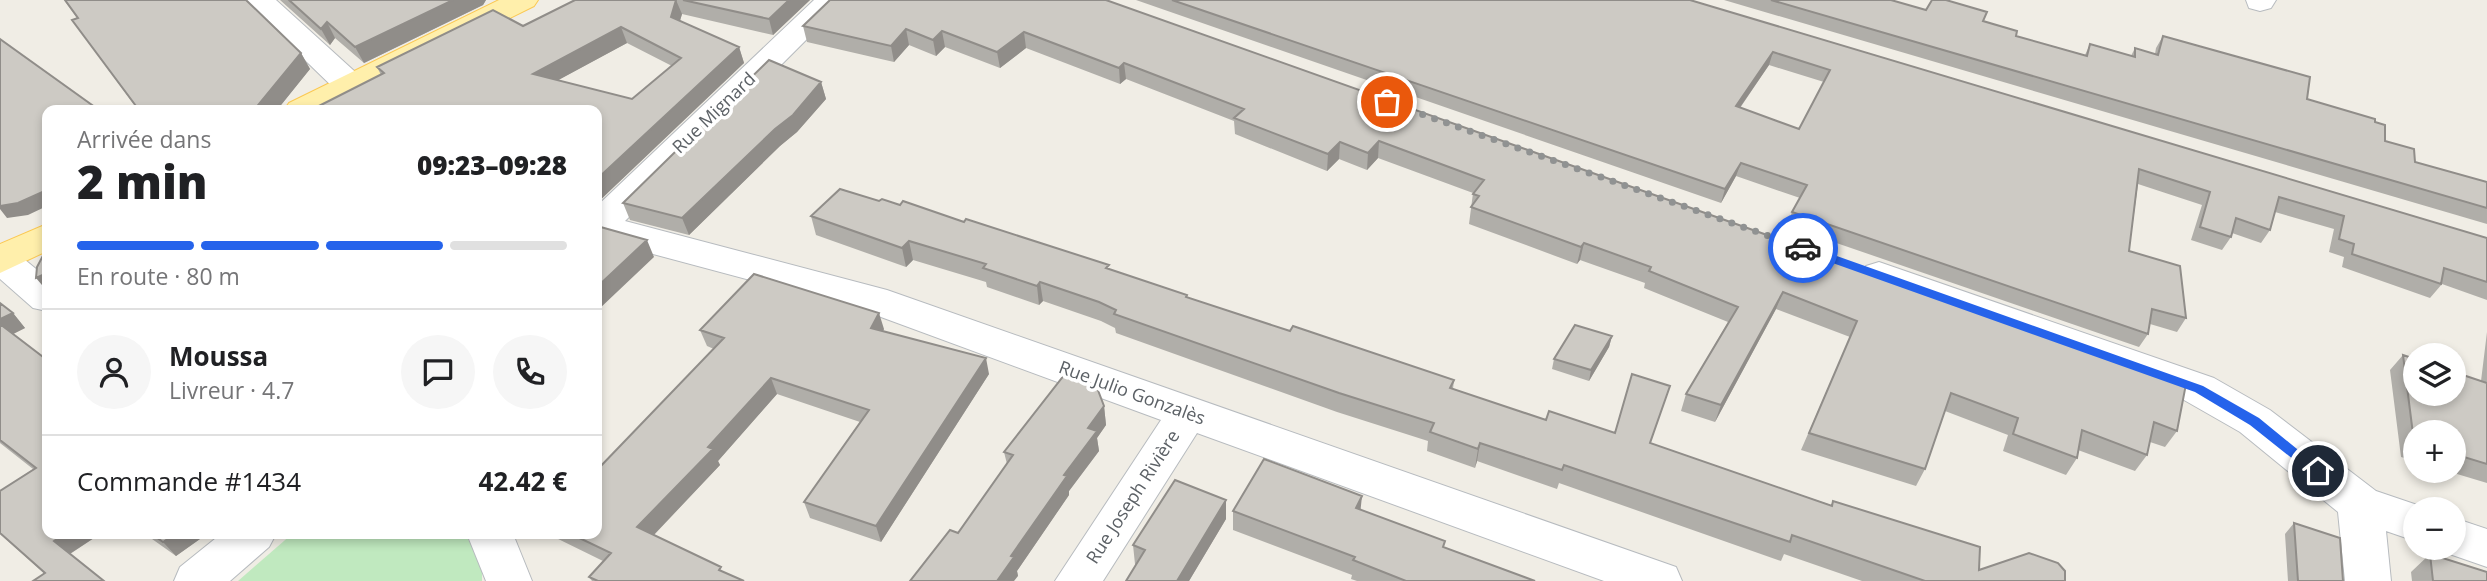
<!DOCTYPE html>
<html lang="fr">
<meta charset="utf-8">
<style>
body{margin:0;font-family:"Open Sans",sans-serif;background:#f6f6f6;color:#202124;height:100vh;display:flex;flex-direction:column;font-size:26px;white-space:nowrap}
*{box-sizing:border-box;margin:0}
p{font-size:23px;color:#757577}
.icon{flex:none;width:38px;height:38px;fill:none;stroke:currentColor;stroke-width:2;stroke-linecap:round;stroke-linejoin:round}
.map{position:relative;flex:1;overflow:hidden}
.side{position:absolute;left:42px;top:105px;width:560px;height:434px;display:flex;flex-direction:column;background:#fff;border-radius:14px;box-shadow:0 4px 10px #0003}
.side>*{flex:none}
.controls{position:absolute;left:2403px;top:343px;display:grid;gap:14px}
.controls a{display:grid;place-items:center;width:63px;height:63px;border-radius:50%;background:#fff;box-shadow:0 4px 10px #0003;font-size:35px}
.pin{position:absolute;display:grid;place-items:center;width:60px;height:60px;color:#fff;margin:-30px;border:4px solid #fff;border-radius:50%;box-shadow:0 2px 7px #0007}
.courier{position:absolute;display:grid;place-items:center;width:70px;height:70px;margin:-35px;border:5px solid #2563eb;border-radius:50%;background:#fff;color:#222;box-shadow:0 2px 9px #0007}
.headline em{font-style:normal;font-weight:800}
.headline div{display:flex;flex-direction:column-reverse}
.headline{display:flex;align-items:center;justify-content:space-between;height:119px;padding:0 35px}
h1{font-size:46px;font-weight:800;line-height:52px}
.bar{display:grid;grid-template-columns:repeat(4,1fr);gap:10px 7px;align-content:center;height:84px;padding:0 35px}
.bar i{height:9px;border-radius:5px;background:#e0e0e0}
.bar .selected{background:#2563eb}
.bar p{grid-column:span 4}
.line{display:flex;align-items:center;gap:18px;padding:0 35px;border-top:2px solid #e0e0e0}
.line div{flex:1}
.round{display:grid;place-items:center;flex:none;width:74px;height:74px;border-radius:37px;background:#f6f6f6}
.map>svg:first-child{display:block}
</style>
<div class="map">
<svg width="2487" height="581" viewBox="0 0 2487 581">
<rect width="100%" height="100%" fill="#f0ede5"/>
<path fill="#c0e9bf" d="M292,534H465L482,563V581H238Z"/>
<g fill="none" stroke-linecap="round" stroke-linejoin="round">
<g stroke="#b7bbbf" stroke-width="2">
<path id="minor" d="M243,0H276L363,79L367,86L363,93L351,96L339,93Z
M814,0H846L625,221L887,290L1676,567L1682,581H1604L1197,433L1103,581H1055L1161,420L862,310L597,239V206Z
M2246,0H2276L2271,8L2260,11L2249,8Z
M0,246L13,250L47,278V311L33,308L0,279Z
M1879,262L2214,378L2270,410L2376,491L2429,509H2415V541L2386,531L2391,581H2345L2338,512L2240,432L2184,400L1866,284L1860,275L1866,266Z
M2454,518L2487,529V567L2438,550L2437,548H2454Z
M221,534H276L269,547L230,581H174L180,567Z
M467,534H513L532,581H486Z"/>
</g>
<g stroke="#fbc852" stroke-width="2">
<path id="major" d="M499,0H538L534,6L326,110H284L289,103Z
M47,224V251L0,273V244Z"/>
</g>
<use href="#minor" fill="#fff" fill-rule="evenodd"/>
<use href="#major" fill="#ffefab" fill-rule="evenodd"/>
</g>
<path fill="#b0aea9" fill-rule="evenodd" d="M64,0H246L301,53L310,69L277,110H138L72,20L77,18Z
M280,0H486L483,5L364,63L335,38L330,45Z
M575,0H810L773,35L682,14L680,21L739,47L744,63L597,203V110L381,75L377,67L523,26ZM627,43L672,66L632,99L558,80Z
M1106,0L2177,431L2165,447L2150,442L2147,455L2135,471L2078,450L2077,458L2066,475L2003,451L2008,435L1945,411L1925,469L1916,486L1801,450L1850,337L1776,309L1715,422L1681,411L1686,394L1728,322L1644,288L1645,283L1580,260L1577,264L1469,224L1473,193L1378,158L1367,170L1339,159L1327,171L1235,134L1234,121L1126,79L1120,84L1026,48L1000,68L945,47L936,56L909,45L894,62L807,42L803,26Z
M1136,0H1690L2487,238V300L2442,284L2430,298L2342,267L2344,257L2329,252L2334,229L2275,212L2270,230L2261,243L2232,233L2231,237L2222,250L2191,240L2202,205L2138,184L2129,251L2186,318L2177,332L2150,324L2148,334L2139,347L1787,226L1792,212L1800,198L1736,176L1721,203ZM1769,65L1824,82L1799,129L1740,108Z
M1724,0H1891L1926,10L1983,21L2016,36L2085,55L2090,44L2131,56L2135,48L2155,54L2156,48L2163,36L2307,99L2375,122L2385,141L2415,162L2487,182V224Z
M821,82L826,99L797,132L780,146L689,235L630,220L623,203Z
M879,201L900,205L964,222L1109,269L1187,295V297L1290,331L1454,380L1453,389L1546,420L1615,433L1650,444L1831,505L1833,501L1979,570L2065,581H1862L1784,554L1781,561L1559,483L1557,489L1477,461L1475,468L1427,451L1428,441L1337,412L1116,333L1115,328L1101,321L1043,301L1039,305L987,287L986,282L913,260L906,267L816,235L811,216Z
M0,303L13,313L25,328L13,334L47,534H100L70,554L44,573L0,534V491L33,469L0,443Z
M884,329L883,331L989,374L881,542L810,518L804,502L860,422L777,394L718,461L720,465L654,535L723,572L744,581H592L589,577L603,561L548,534H597L714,349L707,346L700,330Z
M2487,332V483L2447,471H2454V432H2415V461L2401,457L2390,370L2403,355L2481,381Z
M1612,336L1609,347L1589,381L1552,369L1554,359Z
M1104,406L1106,425L1097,438L1099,451L1069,491V495L1017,571L1018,576L958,533L1007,464L1004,452Z
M1226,500V519L1189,581H1126L1136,565L1135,564L1133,545Z
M1361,510L1444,547L1535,581H1357L1351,579L1352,575L1233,530V511Z
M2294,523L2343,581H2288L2285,534Z
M145,534H207L176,556Z
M2430,554L2487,581H2412L2411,572Z"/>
<path fill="#908d89" d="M453,0H486L483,5L364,63L355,47Z
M676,0L682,14L676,33L671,17Z
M789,0H810L773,35L769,19Z
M327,22L335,38L330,45L321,29Z
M621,27L627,43L540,90L533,74Z
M906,29L909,45L894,62L891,46Z
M942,31L945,47L936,56L933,40Z
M1024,32L1026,48L1000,68L997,52Z
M739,47L744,63L597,203V179Z
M1773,52L1769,65L1732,119L1736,106Z
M301,53L310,69L277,110H254Z
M1124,63L1126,79L1120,84L1119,68Z
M821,82L826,99L797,132L780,146L689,235L682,218Z
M1379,141L1378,158L1367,170L1368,153Z
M1340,142L1339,159L1327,171L1328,154Z
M1741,163L1736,176L1721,203L1725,189Z
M47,190V206L28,215L7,218L0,209V206Z
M647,240L654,257L598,310L597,306V287Z
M909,241L913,260L906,267L902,248Z
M1584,243L1580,260L1577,264L1581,247Z
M47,273V291L36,278Z
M1040,282L1043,301L1039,305L1037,286Z
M1783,292L1776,309L1715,422L1721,405Z
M13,313L25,328L9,336L0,326V319Z
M879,313L884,329L875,345L871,328Z
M1612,336L1609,347L1589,381L1591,370Z
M986,358L989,374L881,542L876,526Z
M771,378L777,394L718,461L720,465L646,543L637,527Z
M1104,406L1106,425L1097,438L1099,451L1069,491V495L1017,571L1018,576L1014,581H997L1011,556L1064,475L1088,428Z
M1480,443L1477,461L1475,468L1478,449Z
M1362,496L1360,515L1356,508Z
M1226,500V519L1189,581H1177Z
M64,534H100L68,555L54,541Z
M175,534H207L176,556L163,542Z"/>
<path fill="#cdcac4" stroke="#908d89" stroke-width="2" fill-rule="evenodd" d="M65,0H246L301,53L254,110H139L72,20L78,18Z
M289,0H453L355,47L327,22L321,29Z
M575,0H676L671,17L739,47L597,179V110H311L384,73L377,67L493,10L523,26ZM621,27L681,58L632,99L533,74Z
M683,0H789L769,19Z
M830,0H1106L2186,384L2177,431L2154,422L2147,455L2082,430L2077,458L2013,434L2018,418L1951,393L1925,469L1809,433L1857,321L1783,292L1721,405L1686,394L1738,307L1649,271L1651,267L1584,243L1581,247L1471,207L1479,196L1473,194L1484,180L1379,141L1368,153L1340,142L1328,154L1234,118L1244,109L1124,63L1119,68L1024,32L997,52L942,31L933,40L906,29L891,46L803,26Z
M1172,0H1690L2487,238V282L2444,268L2441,284L2352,254L2354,244L2339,239L2344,216L2279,197L2270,230L2236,218L2231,237L2200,227L2210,192L2139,169L2129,251L2180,266L2186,318L2152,309L2148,334L1792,212L1807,185L1741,163L1725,189ZM1773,52L1830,70L1799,129L1736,106Z
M1771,0H1891L1926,10L1932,0H1946L1987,12L1983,21L2017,31L2016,36L2087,56L2090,44L2135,57V48L2158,55L2163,36L2310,77L2307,99L2375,119V122L2385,125V141L2414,149L2415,162L2487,182V208Z
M0,39L99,110H47V190L18,203L0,206Z
M769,60L821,82L793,115L775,129L682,218L623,203Z
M840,189L879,201L882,199L900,205L903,201L964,222L966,219L1109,265L1106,268L1187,295L1186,297L1290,331L1293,326L1454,380L1450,388L1546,420L1549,411L1615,433L1632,374L1670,386L1650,443L1832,506L1833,501L1980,547L1979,570L2029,553L2058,563L2065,571V581H1925L1792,535L1790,542L1564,465L1562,470L1480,443L1478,449L1430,432L1434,423L1339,393L1114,314L1116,310L1099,302L1040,282L1037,286L983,268L986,264L909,241L902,248L811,216Z
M597,226L647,240L597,287Z
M47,248V273L36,278L37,267Z
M754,274L879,313L871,328L986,358L876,526L804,502L869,410L771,378L708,447L713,449L637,527L721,567L719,570L744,581H598L589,577L611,553L571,534H597V470L724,338L700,330Z
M0,303L13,313L0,319Z
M0,324L47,360V534H64L54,541L104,581H33L45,573L0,533V491L36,468L0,440Z
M1575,325L1612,336L1591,370L1554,359Z
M2403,355L2415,359V394H2454V372L2487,383V464L2454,454V432H2415L2414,442Z
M1065,374L1096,385L1104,406L1088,428L1097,431L1064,475L1067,476L1011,556L1014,557L997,581H910L950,530L958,533L1013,455L1004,452Z
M1264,459L1362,496L1356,508L1445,541L1443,547L1535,581H1406L1353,560L1355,557L1233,511Z
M1175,480L1226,500L1177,581H1126L1145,550L1133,545Z
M2294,523L2340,538L2343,581H2298Z
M152,534H175L163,542Z
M2430,554L2487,572V581H2433Z"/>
<path fill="#2563eb" d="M1803,244L2203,386L2259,418L2324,471L2318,476L2313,475L2250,425L2195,392L1799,251L1798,248Z"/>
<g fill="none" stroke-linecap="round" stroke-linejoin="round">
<path stroke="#909292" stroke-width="7" stroke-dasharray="0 12.6" d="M1387,102L1803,248"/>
</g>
<g text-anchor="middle" stroke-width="7" stroke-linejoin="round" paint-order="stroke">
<g font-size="18" fill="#5c6166" stroke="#fff">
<text transform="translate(714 113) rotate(-44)" y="6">Rue Mignard</text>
<text transform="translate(1132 393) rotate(20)" y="6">Rue Julio Gonzalès</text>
<text transform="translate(1133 497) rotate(-57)" y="6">Rue Joseph Rivière</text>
</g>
</g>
</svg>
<div class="controls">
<a><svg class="icon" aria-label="layers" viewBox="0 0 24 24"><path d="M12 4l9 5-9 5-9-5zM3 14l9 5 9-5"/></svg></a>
<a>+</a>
<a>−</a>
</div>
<div class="pin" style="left:1387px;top:102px;background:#ea580c"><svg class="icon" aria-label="bag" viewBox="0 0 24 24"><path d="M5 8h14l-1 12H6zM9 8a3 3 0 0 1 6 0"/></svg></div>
<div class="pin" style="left:2318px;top:471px;background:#1f2937"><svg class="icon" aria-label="home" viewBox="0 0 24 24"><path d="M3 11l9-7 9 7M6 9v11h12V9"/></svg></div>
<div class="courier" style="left:1803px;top:248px"><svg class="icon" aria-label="car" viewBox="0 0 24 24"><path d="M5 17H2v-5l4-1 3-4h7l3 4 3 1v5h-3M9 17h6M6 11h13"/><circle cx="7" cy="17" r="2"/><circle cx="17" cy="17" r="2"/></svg></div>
<section class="side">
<div class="headline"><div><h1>2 min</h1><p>Arrivée dans</p></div><em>09:23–09:28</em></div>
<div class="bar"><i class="selected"></i><i class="selected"></i><i class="selected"></i><i></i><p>En route · 80 m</p></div>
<div class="line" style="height:126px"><a class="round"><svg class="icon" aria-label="person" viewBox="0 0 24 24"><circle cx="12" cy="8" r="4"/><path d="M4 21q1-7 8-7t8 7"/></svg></a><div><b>Moussa</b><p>Livreur · 4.7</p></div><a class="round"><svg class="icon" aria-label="chat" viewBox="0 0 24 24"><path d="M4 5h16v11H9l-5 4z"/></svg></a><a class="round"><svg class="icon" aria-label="phone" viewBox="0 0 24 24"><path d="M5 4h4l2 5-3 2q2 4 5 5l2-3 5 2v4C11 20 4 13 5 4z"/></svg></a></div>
<div class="line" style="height:91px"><div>Commande #1434</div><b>42.42 €</b></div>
</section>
</div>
